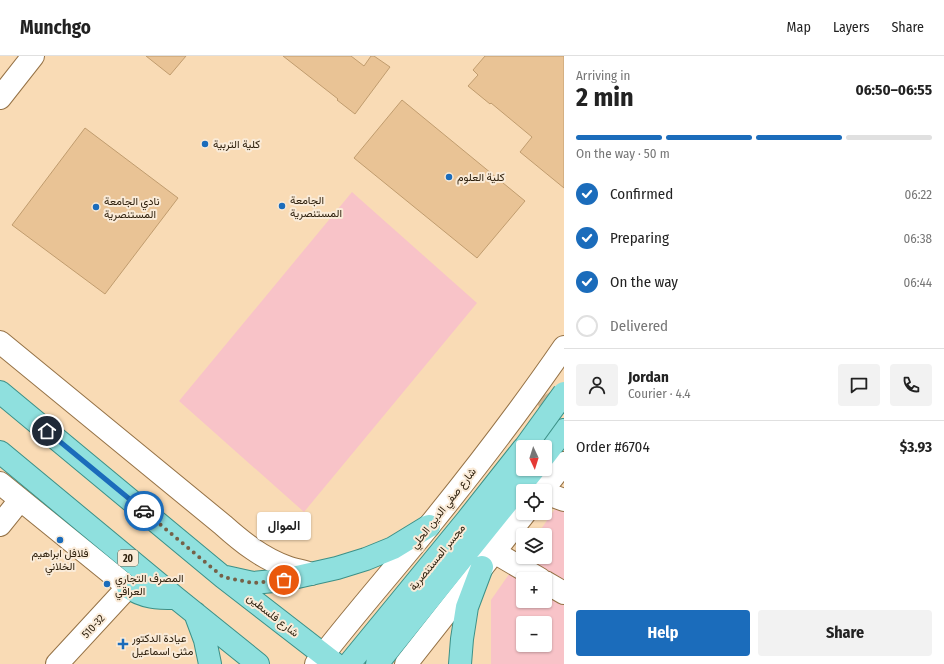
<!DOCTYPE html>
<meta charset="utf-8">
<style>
body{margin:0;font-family:"Fira Sans Condensed",Vazirmatn,sans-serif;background:#f2f2f2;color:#222;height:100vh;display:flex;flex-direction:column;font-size:15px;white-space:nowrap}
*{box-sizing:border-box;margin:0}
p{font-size:13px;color:#767676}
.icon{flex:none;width:22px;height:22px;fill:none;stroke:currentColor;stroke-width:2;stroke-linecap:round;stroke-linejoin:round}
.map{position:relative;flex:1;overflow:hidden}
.drawer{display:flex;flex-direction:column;background:#fff;width:380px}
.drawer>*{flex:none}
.needle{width:26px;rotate:176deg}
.buttons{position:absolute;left:516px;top:384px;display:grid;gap:8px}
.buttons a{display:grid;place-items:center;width:36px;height:36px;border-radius:4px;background:#fff;box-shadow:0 1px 3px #0004;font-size:20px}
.pin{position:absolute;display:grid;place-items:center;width:34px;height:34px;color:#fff;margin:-17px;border:2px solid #fff;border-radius:50%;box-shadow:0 1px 4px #0007}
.courier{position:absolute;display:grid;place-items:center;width:40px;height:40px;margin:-20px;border:3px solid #1b6cbb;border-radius:50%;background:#fff;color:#222;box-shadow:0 1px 5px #0007}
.bubble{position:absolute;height:28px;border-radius:4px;background:#fff;box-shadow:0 1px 3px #0004;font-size:13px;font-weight:700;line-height:28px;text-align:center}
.head em{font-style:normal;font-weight:700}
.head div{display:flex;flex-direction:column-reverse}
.head{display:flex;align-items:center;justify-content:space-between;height:68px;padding:0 12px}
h1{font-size:26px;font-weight:700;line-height:30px}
.bar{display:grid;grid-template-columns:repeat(4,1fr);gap:6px 4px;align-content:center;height:48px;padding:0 12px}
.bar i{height:5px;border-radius:3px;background:#e0e0e0}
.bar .current{background:#1b6cbb}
.bar p{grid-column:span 4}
.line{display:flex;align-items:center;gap:10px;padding:0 12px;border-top:1px solid #e0e0e0}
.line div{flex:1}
.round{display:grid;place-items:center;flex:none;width:42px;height:42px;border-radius:4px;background:#f2f2f2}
ol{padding:0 12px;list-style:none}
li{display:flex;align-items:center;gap:12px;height:44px}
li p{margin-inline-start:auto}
li .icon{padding:4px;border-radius:50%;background:#1b6cbb;color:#fff;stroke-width:4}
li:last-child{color:#767676}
li i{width:22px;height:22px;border:2px solid #e0e0e0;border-radius:50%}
.button{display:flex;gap:8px;margin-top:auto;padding:8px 12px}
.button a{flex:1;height:46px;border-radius:4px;background:#1b6cbb;color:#fff;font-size:16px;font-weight:700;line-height:46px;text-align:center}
.button a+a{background:#f2f2f2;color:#222}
header{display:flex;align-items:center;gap:24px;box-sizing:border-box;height:56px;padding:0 20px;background:#fff;border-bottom:1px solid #e0e0e0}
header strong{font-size:19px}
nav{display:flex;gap:22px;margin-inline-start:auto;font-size:14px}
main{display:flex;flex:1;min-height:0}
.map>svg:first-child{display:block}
</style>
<header>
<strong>Munchgo</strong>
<nav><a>Map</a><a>Layers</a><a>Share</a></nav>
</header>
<main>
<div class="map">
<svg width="564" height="608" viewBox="0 0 564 608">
<rect width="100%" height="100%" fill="#f9dbb5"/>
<path fill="#f8c3c8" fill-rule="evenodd" d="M352,136L477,247L304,456L179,345Z
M564,440V608H491V544L523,498V501H545V479H537ZM523,523H545V545H523ZM523,567H545V589H523Z"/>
<path fill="#e9c395" stroke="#c09c6e" d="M146,0H186L170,19Z
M283,0H351L364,10L371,0H374L390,11L355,58L337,44L338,43Z
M485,0H564V132L520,96L532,81L491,47L490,48L468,30L478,19L473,14Z
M402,44L525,145L477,202L354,102Z
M85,72L178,142L105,238L12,169Z"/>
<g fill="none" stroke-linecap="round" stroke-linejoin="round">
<path stroke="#d0b693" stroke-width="22" stroke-dasharray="22 11" stroke-linecap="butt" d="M545,339L552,351L564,361"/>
<g stroke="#957246" stroke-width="24">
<path id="minor" d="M0,42L33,0
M0,286L223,469C242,486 262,502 287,511C295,514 303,515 311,518
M0,427L128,531L57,608
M542,435L564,407
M545,437L564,444
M0,469L20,444
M494,496L540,523
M545,526L564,537
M316,608C352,561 392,516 429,470C476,412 522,352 564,291
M406,608L525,457"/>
</g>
<g stroke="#3c9087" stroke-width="24">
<path id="major" d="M0,336L223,521L334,607
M0,396L176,542L258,608
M545,399L564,374
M226,521L253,527L284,524L337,512L366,503L393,492L429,470
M128,531C144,542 158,542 176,542
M195,557L205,584L210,608
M349,608L467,464L523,393
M377,608L534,413
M460,608L462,583L467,551L482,511"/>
</g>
<use href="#minor" stroke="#fff" stroke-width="22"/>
<use href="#major" stroke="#8fe0de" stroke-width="22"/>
<g stroke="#3c9087" stroke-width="24" stroke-linecap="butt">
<path id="major-bridge" d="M525,391L564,337"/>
</g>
<use href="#major-bridge" stroke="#8fe0de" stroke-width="22"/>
</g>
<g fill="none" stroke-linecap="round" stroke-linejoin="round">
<path stroke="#756148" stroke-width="4" stroke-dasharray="0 7.2" d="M144,455L223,521L253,527L284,524"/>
<path stroke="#1b6cbb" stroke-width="5" d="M47,375L144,455"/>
</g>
<g fill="#1b6cbb" stroke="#faebd8" stroke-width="1.5">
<circle cx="205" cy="88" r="4"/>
<circle cx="449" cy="121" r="4"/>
<circle cx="282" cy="150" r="4"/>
<circle cx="96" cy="151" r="4"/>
<circle cx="60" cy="484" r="4"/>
<circle cx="107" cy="528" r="4"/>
<path d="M121 582h4v4h4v4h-4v4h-4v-4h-4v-4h4z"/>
</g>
<g text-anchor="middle" stroke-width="4" stroke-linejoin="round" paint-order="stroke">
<rect fill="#faebd8" stroke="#6b5d4a" stroke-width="1" x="118" y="494" width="20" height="16" rx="3"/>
<g font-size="10" font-weight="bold" fill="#2e200d">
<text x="128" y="506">20</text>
</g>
<g font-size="11" fill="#2e200d" stroke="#faebd8" text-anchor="start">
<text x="213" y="92">كلية التربية</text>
<text x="457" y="125">كلية العلوم</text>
<text x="290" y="148">الجامعة<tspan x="290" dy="13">المستنصرية</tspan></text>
<text x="104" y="149">نادي الجامعة<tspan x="104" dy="13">المستنصرية</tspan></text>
<text x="60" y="501" text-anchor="middle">فلافل ابراهيم<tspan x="60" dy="13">الخلاني</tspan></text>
<text x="115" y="526">المصرف التجاري<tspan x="115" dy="13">العراقي</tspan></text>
<text x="132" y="586">عيادة الدكتور<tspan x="132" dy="13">مثنى اسماعيل</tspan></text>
</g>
<g font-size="11" fill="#2e200d" stroke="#faebd8">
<text transform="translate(443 452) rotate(-52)" y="4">شارع صفي الدين الحلي</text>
<text transform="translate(437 501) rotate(-51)" y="4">مجسر المستنصرية</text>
<text transform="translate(273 559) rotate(38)" y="4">شارع فلسطين</text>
<text transform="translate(93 570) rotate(-47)" y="4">510-32</text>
</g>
</g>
</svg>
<div class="buttons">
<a><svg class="needle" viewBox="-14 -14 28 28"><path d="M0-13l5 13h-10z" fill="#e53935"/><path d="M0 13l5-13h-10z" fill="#767676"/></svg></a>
<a><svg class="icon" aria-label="locate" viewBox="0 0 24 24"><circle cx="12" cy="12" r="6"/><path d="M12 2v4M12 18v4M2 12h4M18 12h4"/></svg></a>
<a><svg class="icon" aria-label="layers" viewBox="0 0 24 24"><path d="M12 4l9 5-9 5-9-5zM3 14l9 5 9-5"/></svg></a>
<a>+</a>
<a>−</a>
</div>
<div class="pin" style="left:284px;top:524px;background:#ea580c"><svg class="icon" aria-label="bag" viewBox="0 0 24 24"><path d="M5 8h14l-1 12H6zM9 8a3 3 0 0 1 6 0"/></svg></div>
<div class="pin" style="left:47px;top:375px;background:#1f2937"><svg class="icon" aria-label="home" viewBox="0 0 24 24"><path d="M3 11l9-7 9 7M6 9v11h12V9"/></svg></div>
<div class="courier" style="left:144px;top:455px"><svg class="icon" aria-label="car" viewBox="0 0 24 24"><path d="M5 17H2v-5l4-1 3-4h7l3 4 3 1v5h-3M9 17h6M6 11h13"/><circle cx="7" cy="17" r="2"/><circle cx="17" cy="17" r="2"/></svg></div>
<div class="bubble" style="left:257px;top:456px;width:54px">الموال</div>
</div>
<section class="drawer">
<div class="head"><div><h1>2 min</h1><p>Arriving in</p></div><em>06:50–06:55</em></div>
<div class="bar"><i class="current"></i><i class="current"></i><i class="current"></i><i></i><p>On the way · 50 m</p></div>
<ol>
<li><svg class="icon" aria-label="check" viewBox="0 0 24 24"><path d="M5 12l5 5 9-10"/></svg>Confirmed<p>06:22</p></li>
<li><svg class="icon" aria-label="check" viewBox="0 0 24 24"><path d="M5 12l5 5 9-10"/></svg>Preparing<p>06:38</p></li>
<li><svg class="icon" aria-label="check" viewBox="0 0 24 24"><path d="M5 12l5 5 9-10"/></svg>On the way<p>06:44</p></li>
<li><i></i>Delivered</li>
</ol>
<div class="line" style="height:72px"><a class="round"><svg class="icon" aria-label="person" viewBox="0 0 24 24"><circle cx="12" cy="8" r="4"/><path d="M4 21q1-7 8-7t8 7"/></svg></a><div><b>Jordan</b><p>Courier · 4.4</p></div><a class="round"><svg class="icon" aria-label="chat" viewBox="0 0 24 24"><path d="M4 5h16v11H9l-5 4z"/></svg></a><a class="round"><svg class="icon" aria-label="phone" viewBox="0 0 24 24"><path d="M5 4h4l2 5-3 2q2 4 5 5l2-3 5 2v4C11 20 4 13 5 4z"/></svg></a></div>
<div class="line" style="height:52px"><div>Order #6704</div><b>$3.93</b></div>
<div class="button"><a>Help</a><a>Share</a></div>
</section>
</main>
